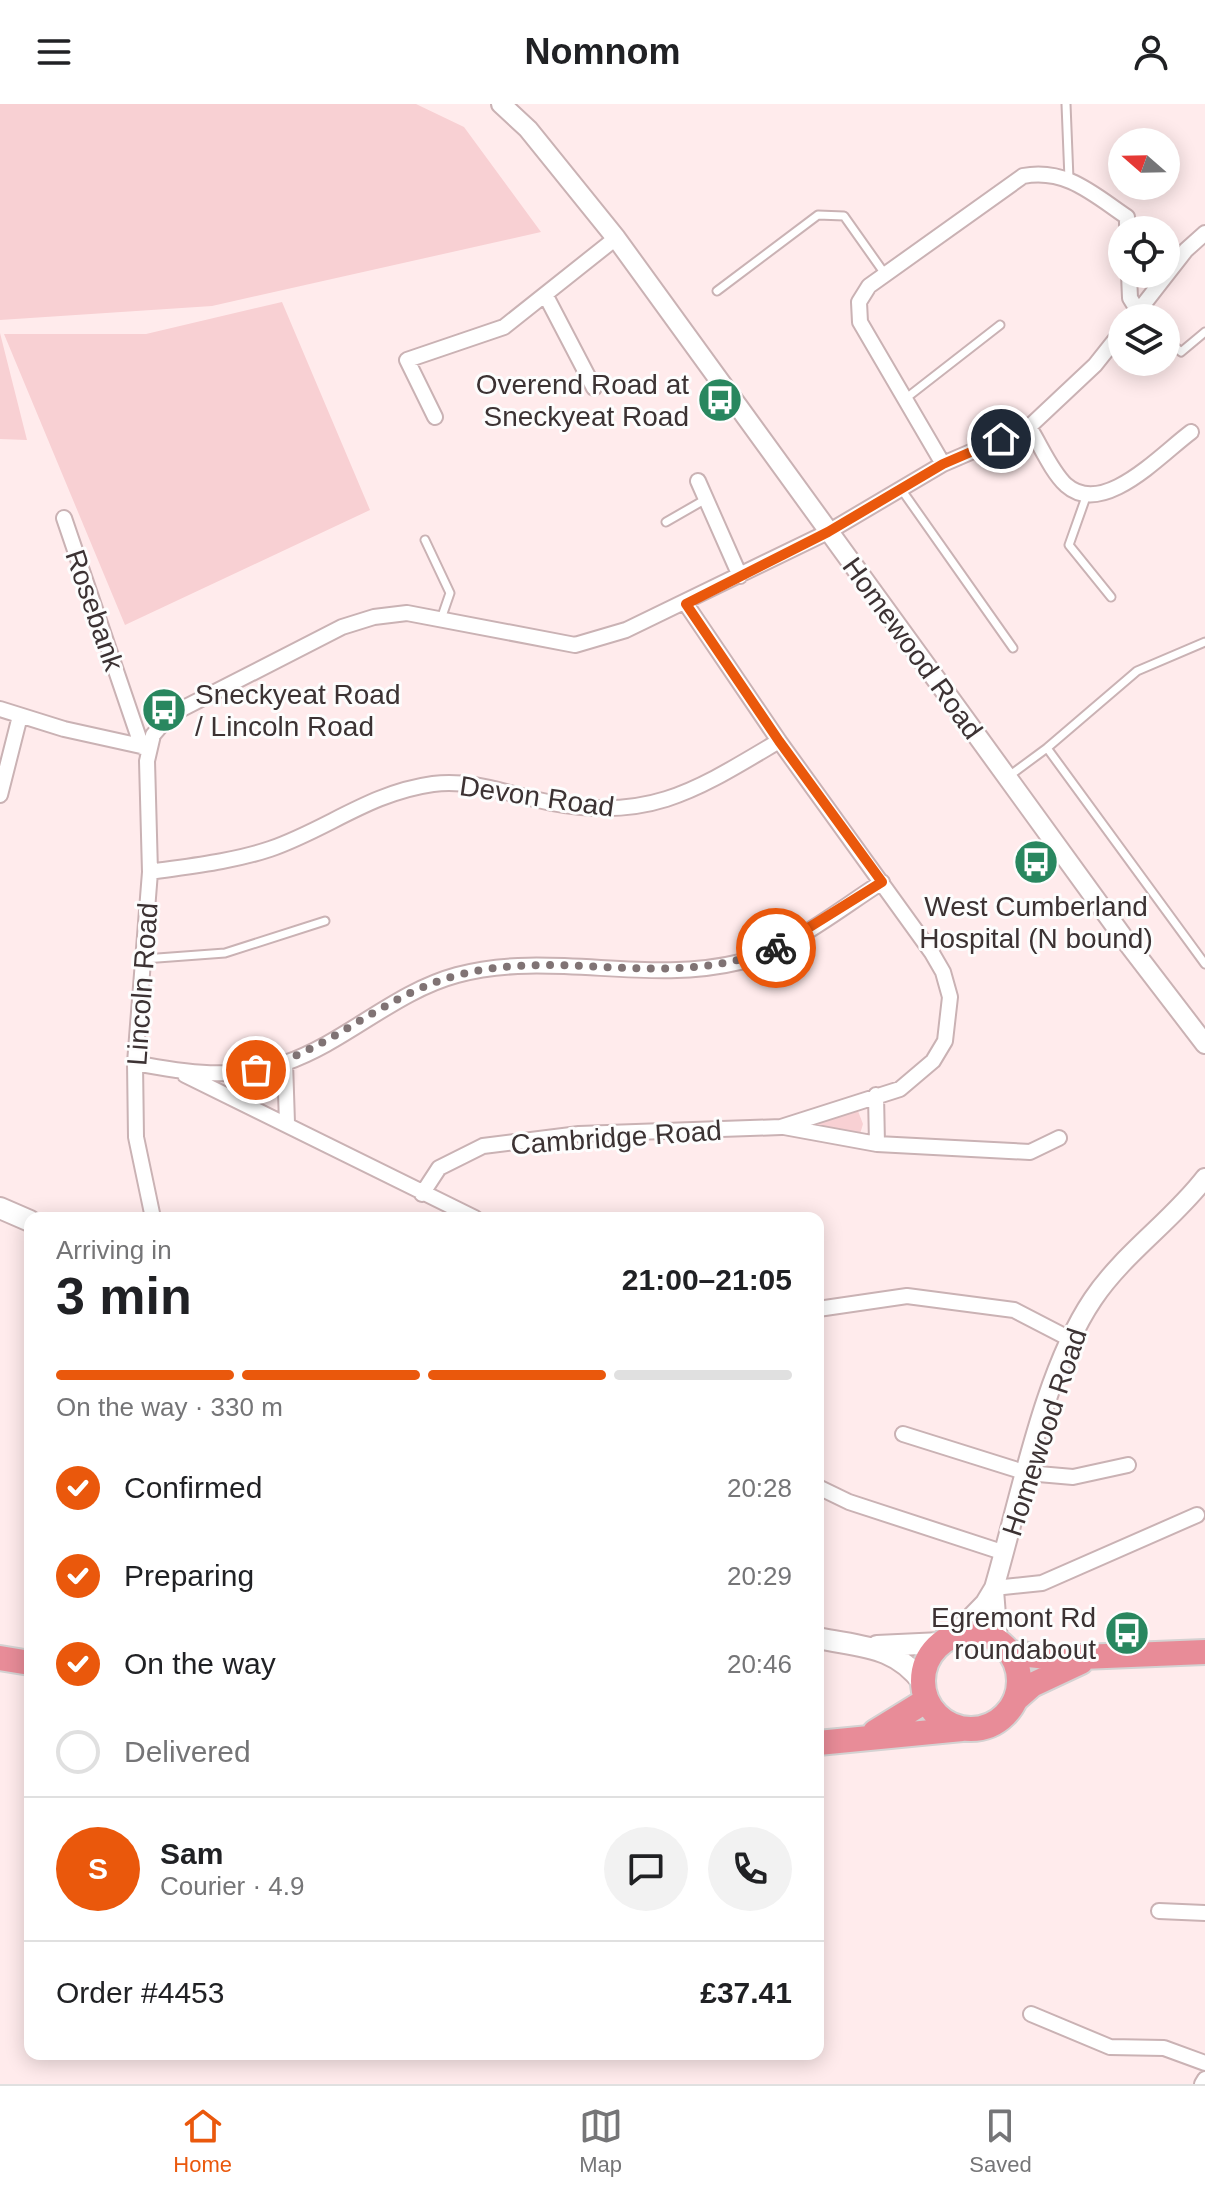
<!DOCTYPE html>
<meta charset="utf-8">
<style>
body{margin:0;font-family:Arial,sans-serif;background:#f2f2f2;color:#202124;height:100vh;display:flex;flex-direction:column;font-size:30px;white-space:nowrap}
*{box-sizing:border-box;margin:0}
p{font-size:26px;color:#757577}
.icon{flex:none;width:44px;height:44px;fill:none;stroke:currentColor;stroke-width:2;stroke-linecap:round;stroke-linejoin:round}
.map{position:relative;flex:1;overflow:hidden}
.drawer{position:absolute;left:24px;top:1108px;width:800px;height:848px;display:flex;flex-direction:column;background:#fff;border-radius:16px;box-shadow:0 4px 20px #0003}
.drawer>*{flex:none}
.needle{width:52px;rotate:290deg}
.tools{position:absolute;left:1108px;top:24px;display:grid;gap:16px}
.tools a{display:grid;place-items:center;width:72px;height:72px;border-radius:50%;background:#fff;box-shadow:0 4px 20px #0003;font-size:40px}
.pin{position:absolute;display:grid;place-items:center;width:68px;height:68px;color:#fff;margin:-34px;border:4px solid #fff;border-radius:50%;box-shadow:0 2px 8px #0007}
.courier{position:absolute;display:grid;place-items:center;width:80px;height:80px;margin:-40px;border:6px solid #ea580c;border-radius:50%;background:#fff;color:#222;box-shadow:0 2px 10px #0007}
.headline em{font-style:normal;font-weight:800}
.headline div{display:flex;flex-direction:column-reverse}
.headline{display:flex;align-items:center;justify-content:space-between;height:136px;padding:0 32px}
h1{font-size:52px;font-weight:800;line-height:60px}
.bar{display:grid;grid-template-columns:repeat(4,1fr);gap:12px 8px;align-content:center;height:96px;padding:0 32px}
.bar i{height:10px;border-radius:6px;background:#e0e0e0}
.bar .active{background:#ea580c}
.bar p{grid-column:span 4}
.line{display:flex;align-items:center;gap:20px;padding:0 32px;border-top:2px solid #e0e0e0}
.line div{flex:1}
.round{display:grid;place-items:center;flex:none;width:84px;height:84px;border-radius:42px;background:#f2f2f2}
ol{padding:0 32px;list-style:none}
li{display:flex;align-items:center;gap:24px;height:88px}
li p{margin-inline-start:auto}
li .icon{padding:8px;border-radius:50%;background:#ea580c;color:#fff;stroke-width:4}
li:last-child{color:#757577}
li i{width:44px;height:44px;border:4px solid #e0e0e0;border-radius:50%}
header{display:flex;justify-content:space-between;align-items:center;height:104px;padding:0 32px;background:#fff;font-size:36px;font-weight:800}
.tabs{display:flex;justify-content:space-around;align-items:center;height:112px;border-top:2px solid #e0e0e0;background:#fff;font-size:22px;color:#757577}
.tabs a{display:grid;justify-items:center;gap:4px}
.tabs .active{color:#ea580c}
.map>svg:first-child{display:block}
</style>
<header><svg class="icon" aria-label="menu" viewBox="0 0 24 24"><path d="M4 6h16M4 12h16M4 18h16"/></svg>Nomnom<svg class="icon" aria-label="person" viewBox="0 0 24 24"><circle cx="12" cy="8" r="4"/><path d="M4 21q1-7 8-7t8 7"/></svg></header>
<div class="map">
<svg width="1205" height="1980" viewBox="0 0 1205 1980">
<rect width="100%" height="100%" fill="#ffebec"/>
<path fill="#f8d0d3" d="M0,0H416L464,23L541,128L212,202L0,216Z
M282,198L370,406L125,521L4,230H146Z
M0,229L27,336L0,335Z
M858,1007L863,1020L860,1030L808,1021Z"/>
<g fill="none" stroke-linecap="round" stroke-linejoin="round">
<g stroke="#cab2b4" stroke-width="11">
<path id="service" d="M1066,0L1069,75
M717,187L818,111L844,112L885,170
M1166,234L1181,248L1205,228
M905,295L1000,221
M901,385L1013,544
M1086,393L1069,441L1111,493
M666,418L706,395
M425,436L450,489L441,515
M1205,538L1137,567L1047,644L1205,860
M1009,672L1047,644
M144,855L225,849L325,817"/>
</g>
<g stroke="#cab2b4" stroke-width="18">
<path id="minor" d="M1129,170L1130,194L1138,207
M546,192L594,284
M1133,214L1186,146L1205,129
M435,313L407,256L504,223L616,134
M1029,323C1040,340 1051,367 1066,381C1103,414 1160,351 1191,328
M943,360L860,218L859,198L869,182L1023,72C1066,64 1093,90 1127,113V126
M698,377L740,472
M64,414L142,643
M0,605L64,625L150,644
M0,691L20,612
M150,768C190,762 231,758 270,745C328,725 369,689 433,680C475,675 510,691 552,699C650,718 698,685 779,637
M285,958L287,1019
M135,959C185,969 235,976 285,959C346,938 394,888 457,871C549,846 647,881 740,858C791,845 838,806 882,778
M185,971L475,1114
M876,991L877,1040
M784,1023L877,1040L1030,1048L1059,1034
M422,1090L439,1064L483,1042L579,1030L781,1023L900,985L933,957L945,937L950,893L943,868L932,849L779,637L686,500
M153,1114L136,1033L135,959L150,768L147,657L153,631L170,611L342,523L374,513L407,509L575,541L626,526L828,428L943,360L1029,323L1095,261L1122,227
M818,1205L907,1192L1014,1206L1070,1235
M903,1330L1027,1369L1073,1373L1128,1361
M818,1383L849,1398L1005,1449
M994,1484L1042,1479L1197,1411
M1159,1807L1205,1809
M1031,1910L1110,1943L1164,1944L1205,1959
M1202,1980L1205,1975"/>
</g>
<g stroke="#cab2b4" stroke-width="22">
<path id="tertiary" d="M501,0L528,25L616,134L1126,837L1205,940
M994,1486L998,1537
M952,1533L985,1499L994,1484C1020,1396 1043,1269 1093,1195C1124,1149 1172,1117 1205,1074"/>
</g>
<g stroke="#cab2b4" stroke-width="24">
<path id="secondary" d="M0,1104L30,1117
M818,1534C860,1543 895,1541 923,1579
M877,1542L941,1539"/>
</g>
<g stroke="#d4d2d2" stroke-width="28">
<path id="trunk" d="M923 1577a48 48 0 1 1 96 0a48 48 0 1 1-96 0Z
M1010,1549L1057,1554L1205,1548
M0,1554L30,1559
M1015,1596L1032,1581L1081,1558
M875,1628L927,1596
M818,1639L962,1625"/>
</g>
<use href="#service" stroke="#fff" stroke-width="7"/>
<use href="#minor" stroke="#fff" stroke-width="14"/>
<use href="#tertiary" stroke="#fff" stroke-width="18"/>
<use href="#secondary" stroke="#fff" stroke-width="20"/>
<use href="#trunk" stroke="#e88c98" stroke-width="24"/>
</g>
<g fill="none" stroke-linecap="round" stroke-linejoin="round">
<path stroke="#807374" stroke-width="8" stroke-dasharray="0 14.4" d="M256,966C329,947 385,890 458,871C564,843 667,888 776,844"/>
<path stroke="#ea580c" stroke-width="10" d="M776,844L882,778L779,637L686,500L828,428L943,360L1001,335"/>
</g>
<defs>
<g id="bus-disc" transform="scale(2.3)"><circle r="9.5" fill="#29875f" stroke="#fdfdfd"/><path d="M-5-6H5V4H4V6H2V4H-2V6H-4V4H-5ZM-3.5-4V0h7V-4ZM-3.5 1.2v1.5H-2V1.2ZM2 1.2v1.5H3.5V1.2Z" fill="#fff"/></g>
</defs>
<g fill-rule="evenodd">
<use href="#bus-disc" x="720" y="296"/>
<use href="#bus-disc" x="164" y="606"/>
<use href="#bus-disc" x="1036" y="758"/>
<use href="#bus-disc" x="1127" y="1529"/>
</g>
<g text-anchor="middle" stroke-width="6" stroke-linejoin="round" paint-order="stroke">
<g font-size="28" fill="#3c3233" stroke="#fdfdfd" text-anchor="end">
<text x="689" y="290">Overend Road at<tspan x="689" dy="32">Sneckyeat Road</tspan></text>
<text x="195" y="600" text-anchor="start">Sneckyeat Road<tspan x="195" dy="32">/ Lincoln Road</tspan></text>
<text x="1036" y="812" text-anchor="middle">West Cumberland<tspan x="1036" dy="32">Hospital (N bound)</tspan></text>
<text x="1096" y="1523">Egremont Rd<tspan x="1096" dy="32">roundabout</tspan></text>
</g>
<g font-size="28" fill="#3c3233" stroke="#fdfdfd">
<text transform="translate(95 506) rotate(71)" y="10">Rosebank</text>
<text transform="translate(913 544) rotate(54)" y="10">Homewood Road</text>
<text transform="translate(537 692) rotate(8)" y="10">Devon Road</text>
<text transform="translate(142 880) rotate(-86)" y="10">Lincoln Road</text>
<text transform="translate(616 1033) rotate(-4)" y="10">Cambridge Road</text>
<text transform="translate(1044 1328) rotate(-72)" y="10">Homewood Road</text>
</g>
</g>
</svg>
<div class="tools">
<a><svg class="needle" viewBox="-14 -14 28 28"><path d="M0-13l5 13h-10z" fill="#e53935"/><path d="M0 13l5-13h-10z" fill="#757577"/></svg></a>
<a><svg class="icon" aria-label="locate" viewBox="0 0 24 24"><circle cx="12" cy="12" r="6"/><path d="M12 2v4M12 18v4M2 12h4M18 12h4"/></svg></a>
<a><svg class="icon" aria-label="layers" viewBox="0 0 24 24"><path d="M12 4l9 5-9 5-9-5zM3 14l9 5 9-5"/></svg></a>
</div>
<div class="pin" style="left:256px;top:966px;background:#ea580c"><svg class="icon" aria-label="bag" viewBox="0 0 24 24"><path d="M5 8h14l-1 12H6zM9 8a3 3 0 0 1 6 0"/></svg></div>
<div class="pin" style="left:1001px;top:335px;background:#1f2937"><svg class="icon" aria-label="home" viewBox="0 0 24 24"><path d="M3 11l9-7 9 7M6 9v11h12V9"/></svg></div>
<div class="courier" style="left:776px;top:844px"><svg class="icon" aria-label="bike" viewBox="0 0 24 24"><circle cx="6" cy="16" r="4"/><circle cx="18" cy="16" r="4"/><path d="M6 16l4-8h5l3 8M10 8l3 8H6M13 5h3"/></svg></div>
<section class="drawer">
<div class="headline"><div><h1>3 min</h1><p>Arriving in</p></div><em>21:00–21:05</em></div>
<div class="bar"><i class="active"></i><i class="active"></i><i class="active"></i><i></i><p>On the way · 330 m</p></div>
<ol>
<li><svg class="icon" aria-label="check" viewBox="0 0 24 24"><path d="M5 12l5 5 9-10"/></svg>Confirmed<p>20:28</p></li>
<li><svg class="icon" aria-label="check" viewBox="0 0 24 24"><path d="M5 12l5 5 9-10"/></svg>Preparing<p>20:29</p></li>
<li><svg class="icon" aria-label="check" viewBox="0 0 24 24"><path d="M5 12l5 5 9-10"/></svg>On the way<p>20:46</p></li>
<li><i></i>Delivered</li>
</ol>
<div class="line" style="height:144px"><b class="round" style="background:#ea580c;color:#fff">S</b><div><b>Sam</b><p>Courier · 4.9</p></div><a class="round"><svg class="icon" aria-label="chat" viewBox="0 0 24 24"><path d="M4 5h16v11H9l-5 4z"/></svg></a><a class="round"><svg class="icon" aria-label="phone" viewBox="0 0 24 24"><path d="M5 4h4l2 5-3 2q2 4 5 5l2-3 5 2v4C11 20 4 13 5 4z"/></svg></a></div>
<div class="line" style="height:104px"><div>Order #4453</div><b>£37.41</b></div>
</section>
</div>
<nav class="tabs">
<a class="active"><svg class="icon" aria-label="home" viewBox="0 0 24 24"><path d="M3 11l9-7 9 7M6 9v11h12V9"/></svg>Home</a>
<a><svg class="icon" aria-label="map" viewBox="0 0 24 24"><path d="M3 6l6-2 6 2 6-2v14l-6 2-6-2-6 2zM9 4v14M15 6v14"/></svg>Map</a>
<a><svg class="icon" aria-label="saved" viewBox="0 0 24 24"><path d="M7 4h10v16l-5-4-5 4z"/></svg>Saved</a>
</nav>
